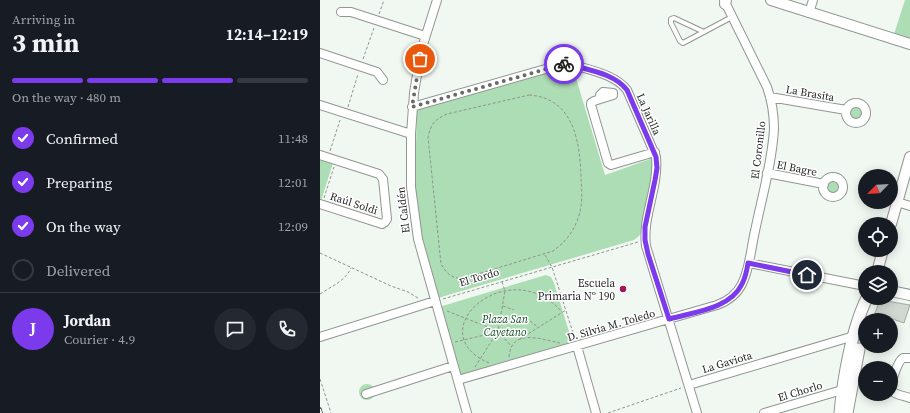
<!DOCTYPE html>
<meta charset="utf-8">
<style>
body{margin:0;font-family:"Source Serif 4",serif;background:#242831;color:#f1f3f6;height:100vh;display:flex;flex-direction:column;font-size:15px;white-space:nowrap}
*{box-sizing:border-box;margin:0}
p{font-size:13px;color:#9ea1a6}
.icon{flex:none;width:22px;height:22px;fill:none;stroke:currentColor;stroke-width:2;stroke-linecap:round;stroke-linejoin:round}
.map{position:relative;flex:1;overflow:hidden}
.side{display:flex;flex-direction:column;background:#171b24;width:320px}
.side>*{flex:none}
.needle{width:26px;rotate:245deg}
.buttons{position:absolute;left:538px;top:169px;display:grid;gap:8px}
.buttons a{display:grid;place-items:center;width:40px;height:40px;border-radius:50%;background:#171b24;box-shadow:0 2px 10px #0003;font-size:20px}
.pin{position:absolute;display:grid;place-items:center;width:34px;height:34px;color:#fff;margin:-17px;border:2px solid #fff;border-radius:50%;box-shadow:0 1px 4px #0007}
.courier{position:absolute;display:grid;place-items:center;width:40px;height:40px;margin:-20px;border:3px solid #7c3aed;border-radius:50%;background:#fff;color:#222;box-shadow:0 1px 5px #0007}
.head em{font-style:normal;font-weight:700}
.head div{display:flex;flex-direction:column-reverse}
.head{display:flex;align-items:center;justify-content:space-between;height:68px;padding:0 12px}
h1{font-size:26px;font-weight:700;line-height:30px}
.bar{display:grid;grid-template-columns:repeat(4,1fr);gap:6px 4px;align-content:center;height:48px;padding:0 12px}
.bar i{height:5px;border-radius:3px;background:#363941}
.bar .on{background:#7c3aed}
.bar p{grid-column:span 4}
.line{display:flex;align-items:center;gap:10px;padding:0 12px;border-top:1px solid #363941}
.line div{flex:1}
.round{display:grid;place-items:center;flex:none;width:42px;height:42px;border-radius:21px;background:#242831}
ol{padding:0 12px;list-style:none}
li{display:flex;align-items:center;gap:12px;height:44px}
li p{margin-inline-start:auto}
li .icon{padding:4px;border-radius:50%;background:#7c3aed;color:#fff;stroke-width:4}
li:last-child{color:#9ea1a6}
li i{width:22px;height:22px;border:2px solid #363941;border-radius:50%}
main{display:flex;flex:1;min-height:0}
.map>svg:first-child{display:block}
</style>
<main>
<section class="side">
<div class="head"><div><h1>3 min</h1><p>Arriving in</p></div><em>12:14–12:19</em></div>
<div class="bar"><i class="on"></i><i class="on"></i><i class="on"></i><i></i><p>On the way · 480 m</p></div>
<ol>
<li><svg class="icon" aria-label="check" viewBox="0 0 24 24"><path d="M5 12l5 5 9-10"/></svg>Confirmed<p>11:48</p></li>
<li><svg class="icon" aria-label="check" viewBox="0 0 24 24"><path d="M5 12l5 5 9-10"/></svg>Preparing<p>12:01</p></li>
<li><svg class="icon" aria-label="check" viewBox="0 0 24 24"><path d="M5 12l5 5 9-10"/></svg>On the way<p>12:09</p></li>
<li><i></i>Delivered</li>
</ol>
<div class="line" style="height:72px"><b class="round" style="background:#7c3aed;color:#fff">J</b><div><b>Jordan</b><p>Courier · 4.9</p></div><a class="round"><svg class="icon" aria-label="chat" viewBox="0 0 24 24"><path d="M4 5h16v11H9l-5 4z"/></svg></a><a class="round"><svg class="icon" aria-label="phone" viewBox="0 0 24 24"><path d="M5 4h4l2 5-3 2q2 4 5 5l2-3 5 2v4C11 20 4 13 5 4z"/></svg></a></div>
</section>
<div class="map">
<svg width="590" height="413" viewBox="0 0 590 413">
<rect width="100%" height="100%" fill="#f1f8f2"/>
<path fill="#adddb4" d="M585,0H590V39L574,34Z
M242,67H254L258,69L256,78L285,175L333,158V174L322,232L319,236L314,240L118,298L101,238L97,210L95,179L97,110L99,108Z
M530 113a7 7 0 1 1 14 0a7 7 0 1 1-14 0Z
M0,159L13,163L1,201H0Z
M507 188a7 7 0 1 1 14 0a7 7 0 1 1-14 0Z
M226,275L231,277L234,283L251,338L249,343L244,347L141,376L139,373L119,307Z
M39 392a8 8 0 1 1 16 0a8 8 0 1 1-16 0Z"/>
<path fill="#d1d8d2" stroke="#a3a9a3" d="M560,300L590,305L584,323L555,313Z"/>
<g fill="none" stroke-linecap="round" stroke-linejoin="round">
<g stroke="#909691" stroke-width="6">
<path id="service" d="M384,32L354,18L351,19V23L360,41L363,43L412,17"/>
</g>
<g stroke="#909691" stroke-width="10">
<path id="minor" d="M117,0L101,51L94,93L91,134V187L98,239L147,413
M21,12H31L105,36
M489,13L493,0
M0,53L57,72L63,80
M450,97L526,110
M280,99V95L283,92L293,93V95L274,101L271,103V105L288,163L291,165L335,152
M526 113a10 10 0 1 1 20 0a10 10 0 1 1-20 0Z
M0,105L91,134
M92,107L243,64L248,63C267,70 294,73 307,90L336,157C339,188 322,216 326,246L377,413
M0,155L59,174L63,179L67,219L65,222L62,224L0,204
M447,173L504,184
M503 187a10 10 0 1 1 20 0a10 10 0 1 1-20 0Z
M577,202L590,206
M429,263L545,286
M0,337L115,301
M257,346L276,413
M590,358H583C578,361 569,385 572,391C575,395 585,396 590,398
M138,380L397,305C408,301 417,294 422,284C430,268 431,248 435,231C442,197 452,163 454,129C454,114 452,101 447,87L404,0
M369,385L534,336
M46,394L133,366
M444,413L522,390"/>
</g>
<g stroke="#909691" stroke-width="12">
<path id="tertiary" d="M451,0L590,44
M405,4L406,0
M571,224L590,157
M557,272L563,250
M571,291L590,295"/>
</g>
<g stroke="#909691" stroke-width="13">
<path id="secondary" d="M520,413C523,379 532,328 547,298
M527,413L539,349"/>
</g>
<path stroke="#8f938f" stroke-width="1" stroke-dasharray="3 2" stroke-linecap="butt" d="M59,14L64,0
M43,59L54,28
M209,95C254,98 260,142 261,178C262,193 263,207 257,221C252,234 244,243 233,251L145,278C133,280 127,274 121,264L108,137C111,124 114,120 127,114Z
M28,107L38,74
M10,151L20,120
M4,198L14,167
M0,253L71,286L88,292L98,298
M225,255L232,267L255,339
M0,294C12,286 25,281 31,268
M123,299L318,242
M183,306L194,310
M127,311L178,331L191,346
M210,321L218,327
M200,339L246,310
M135,342L177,332
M189,357C191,328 221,339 240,343
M169,363C97,332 189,251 242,312
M155,367L178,331L185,291L182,282
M0,379L11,413
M288,413L361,388"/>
<use href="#service" stroke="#fff" stroke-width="4"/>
<use href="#minor" stroke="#fff" stroke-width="8"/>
<use href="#tertiary" stroke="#fff" stroke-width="10"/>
<use href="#secondary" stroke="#fff" stroke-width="11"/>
<g stroke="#3e413e" stroke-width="3.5">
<path id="rail" d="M0,409L1,413"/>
</g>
<use href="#rail" stroke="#fff" stroke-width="2" stroke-dasharray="6" stroke-linecap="butt"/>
</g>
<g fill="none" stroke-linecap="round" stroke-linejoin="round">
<path stroke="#686c68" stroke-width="4" stroke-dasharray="0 7.2" d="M100,59L92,107L244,64"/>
<path stroke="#7c3aed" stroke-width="5" d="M244,64H248C267,70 294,73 307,90L336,157L337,168L335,180L325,227V240L328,254L349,319C374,312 410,309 422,284C425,278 427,270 428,263L487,275"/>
</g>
<circle fill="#a4165a" stroke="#fff" stroke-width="1.5" cx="303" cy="289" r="4"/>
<g text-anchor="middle" stroke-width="3" stroke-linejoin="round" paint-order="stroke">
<g font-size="11" fill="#1e201e" stroke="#fff">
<text transform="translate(490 93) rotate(10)" y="4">La Brasita</text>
<text transform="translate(329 114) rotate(66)" y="4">La Jarilla</text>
<text transform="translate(438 150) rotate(-83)" y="4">El Coronillo</text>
<text transform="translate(477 168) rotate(11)" y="4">El Bagre</text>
<text transform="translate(34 203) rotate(18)" y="4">Raúl Soldi</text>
<text transform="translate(83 210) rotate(-97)" y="4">El Caldén</text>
<text transform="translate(159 277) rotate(-16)" y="4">El Tordo</text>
<text transform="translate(291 325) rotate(-16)" y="4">D. Silvia M. Toledo</text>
<text transform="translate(407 362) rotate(-17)" y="4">La Gaviota</text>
<text transform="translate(480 391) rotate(-17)" y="4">El Chorlo</text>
</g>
<g font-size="11" fill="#1e201e" stroke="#fff" text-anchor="end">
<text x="295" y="287">Escuela<tspan x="295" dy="13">Primaria Nº 190</tspan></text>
</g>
<g font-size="11" font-style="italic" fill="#104a21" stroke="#fff">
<text x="185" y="323">Plaza San<tspan x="185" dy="13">Cayetano</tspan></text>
</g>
</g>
</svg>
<div class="buttons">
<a><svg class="needle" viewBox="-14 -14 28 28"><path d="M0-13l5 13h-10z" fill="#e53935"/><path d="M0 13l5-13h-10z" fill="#9ea1a6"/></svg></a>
<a><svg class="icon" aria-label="locate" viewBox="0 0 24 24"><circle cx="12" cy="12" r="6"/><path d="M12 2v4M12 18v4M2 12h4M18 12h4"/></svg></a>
<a><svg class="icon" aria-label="layers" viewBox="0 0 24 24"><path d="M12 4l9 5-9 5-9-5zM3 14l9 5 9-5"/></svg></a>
<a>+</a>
<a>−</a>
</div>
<div class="pin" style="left:100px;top:59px;background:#ea580c"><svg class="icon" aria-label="bag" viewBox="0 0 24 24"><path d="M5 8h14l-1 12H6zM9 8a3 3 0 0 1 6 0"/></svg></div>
<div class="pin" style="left:487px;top:275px;background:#1f2937"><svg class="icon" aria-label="home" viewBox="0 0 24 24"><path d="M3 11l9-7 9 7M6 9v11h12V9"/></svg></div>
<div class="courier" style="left:244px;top:64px"><svg class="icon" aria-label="bike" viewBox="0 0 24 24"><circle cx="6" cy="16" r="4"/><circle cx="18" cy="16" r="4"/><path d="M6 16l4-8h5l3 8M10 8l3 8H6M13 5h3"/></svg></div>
</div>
</main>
